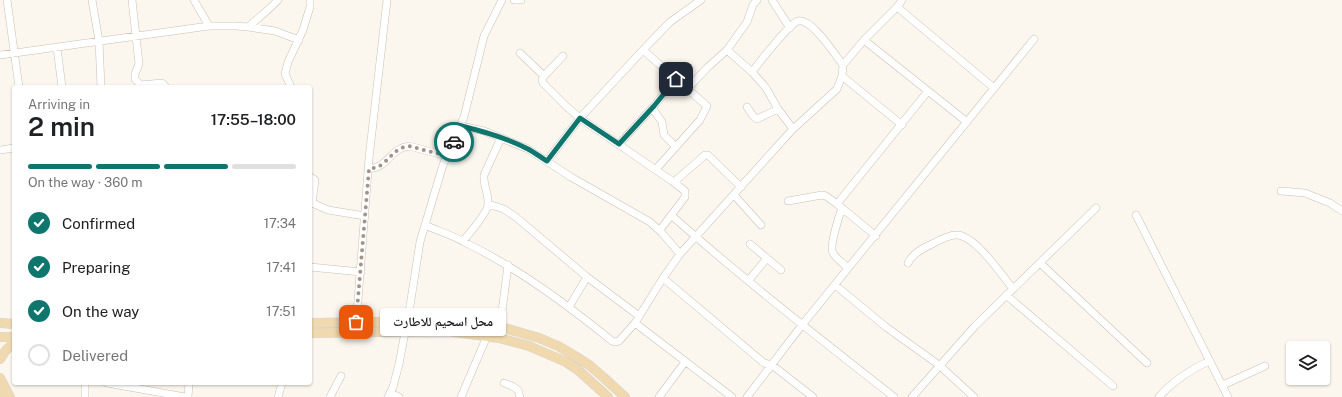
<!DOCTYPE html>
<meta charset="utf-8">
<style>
body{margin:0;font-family:"Public Sans","Noto Naskh Arabic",sans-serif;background:#f2f2f2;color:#202124;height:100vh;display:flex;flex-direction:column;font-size:15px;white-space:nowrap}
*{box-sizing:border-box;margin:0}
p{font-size:13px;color:#757577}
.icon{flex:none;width:22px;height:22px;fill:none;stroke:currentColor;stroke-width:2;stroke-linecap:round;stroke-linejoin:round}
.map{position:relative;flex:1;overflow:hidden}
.side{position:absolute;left:12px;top:85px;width:300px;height:300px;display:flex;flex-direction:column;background:#fff;border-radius:4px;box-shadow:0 1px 3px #0004}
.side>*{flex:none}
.controls{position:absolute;left:1286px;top:341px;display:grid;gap:8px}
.controls a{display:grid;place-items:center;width:44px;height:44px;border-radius:4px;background:#fff;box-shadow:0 1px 3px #0004;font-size:20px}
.pin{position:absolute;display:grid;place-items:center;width:34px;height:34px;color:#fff;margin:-17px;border-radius:8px;box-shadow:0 2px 6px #0006}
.courier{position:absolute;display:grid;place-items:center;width:40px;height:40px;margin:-20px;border:3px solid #0f766e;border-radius:50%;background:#fff;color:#222;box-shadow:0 1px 5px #0007}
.bubble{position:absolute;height:28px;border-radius:4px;background:#fff;box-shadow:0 1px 3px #0004;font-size:13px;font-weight:600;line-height:28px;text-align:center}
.head em{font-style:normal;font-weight:600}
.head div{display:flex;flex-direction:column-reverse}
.head{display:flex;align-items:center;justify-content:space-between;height:68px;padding:0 16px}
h1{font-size:26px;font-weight:600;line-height:30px}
.bar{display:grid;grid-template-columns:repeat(4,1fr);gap:6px 4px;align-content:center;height:48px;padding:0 16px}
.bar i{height:5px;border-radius:3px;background:#e0e0e0}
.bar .current{background:#0f766e}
.bar p{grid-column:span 4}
ol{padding:0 16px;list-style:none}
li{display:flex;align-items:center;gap:12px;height:44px}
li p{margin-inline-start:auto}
li .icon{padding:4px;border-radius:50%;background:#0f766e;color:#fff;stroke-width:4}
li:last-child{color:#757577}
li i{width:22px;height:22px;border:2px solid #e0e0e0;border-radius:50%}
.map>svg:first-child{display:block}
</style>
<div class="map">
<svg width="1342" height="397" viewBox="0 0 1342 397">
<rect width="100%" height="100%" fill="#fbf6ee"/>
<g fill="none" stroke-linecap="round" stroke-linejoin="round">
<g stroke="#ccbfb4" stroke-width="8">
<path id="minor" d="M7,0L19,87
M92,0L99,41L101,87
M132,0L139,64L135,74V79L141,85L162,83L166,87
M194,0L209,26
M278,0C269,10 258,18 248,27L275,31L299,40
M514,0H521
M772,0L790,28
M897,7L994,88
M864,40L967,122
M57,48L62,87
M643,50L707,106L700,120L656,169
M727,50L752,72L760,81L766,88L778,109L793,129
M520,53L544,76
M0,55L209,26H236L248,27
M563,56L544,76L542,80L543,83L567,107L580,118L672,181L685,191V197L660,230
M752,72C758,64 790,23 798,21C812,18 835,55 843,65
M842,76L902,125
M291,87L285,74L288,62L303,30L310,7V0
M687,89L708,67L727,50L747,22L753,5L757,0
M747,107L754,117L757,119L778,109
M461,126L484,131L528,149L571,177L650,222L662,233L680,254
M619,144L654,106
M676,147L664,135L662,122L653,109L654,106L676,79
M0,150L14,148
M547,161L580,118L643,50L670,22L701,0
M369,169C373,168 377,168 381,165C391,158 395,148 409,146L447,156
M310,177L315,180L312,203
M674,182L705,155H708L741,187
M1281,191L1305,193L1330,203L1342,211
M734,195L761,225
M788,201L822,195L826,196L837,204
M310,202L328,210L365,216
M488,204L504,209L517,218L587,277L639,316
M842,208C839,216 829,247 833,253C836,259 844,264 848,268
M671,215C743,279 819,338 894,397
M1136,215L1228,397
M425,225C438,231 452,235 464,242C518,268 566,304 612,341L615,342L619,341L635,323
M876,236L837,204L928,91
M463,241C469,234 488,212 488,204C489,194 483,185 484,175L501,138
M750,244L781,270
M908,263C913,253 923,248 932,244C939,240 950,234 958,235C976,237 1002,275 1013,289
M1040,263L1147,363
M310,267L361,272
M663,278L764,363L772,365L813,397
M749,280L767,258
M835,285L886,327L939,365L974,397
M1006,295L1113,386
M569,307L587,277
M356,326L369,158L387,0
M500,327L508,265
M107,383L185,397
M504,383L512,386L518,390L520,397
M1223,385L1265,366
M390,393L399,397
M85,397V383
M188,397L189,383
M278,397L282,383
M330,397L341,376
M388,397L393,387L399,364L410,306L420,242L425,225L443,165L464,117L484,36L502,0
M461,397L487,336
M659,397L685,362
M732,397L635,323L663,278L680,254L792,130L837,89L842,76L843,65L864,40L898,6L902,0
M747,397L802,325L1034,39
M912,397L975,326L1096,208
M1159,397C1173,381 1190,370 1209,361"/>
</g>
<g stroke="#d8d2cf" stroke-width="10">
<path id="major" d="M0,323L14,324
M310,323L438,321L471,322L501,327L539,338L558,346L575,356L589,365L603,377L625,397
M310,333L448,331L499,338L529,346L566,362L578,370L608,397
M0,337H14
M0,359L6,350L14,343
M0,378L10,397
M0,395L1,397"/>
</g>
<use href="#minor" stroke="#fff" stroke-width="7"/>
<use href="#major" stroke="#f0d9af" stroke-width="9"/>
</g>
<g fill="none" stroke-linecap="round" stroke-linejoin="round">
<path stroke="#a39489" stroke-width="4" stroke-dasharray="0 7.2" d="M356,322L369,169C373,168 377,168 381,165C391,158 395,148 409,146L447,156L454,142"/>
<path stroke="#0f766e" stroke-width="5" d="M454,142L461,126C482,131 509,139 528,149C534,152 540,157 547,161L580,118L619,144L654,106L676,79"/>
</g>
</svg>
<div class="controls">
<a><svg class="icon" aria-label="layers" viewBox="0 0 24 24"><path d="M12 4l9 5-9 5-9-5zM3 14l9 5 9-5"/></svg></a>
</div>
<div class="pin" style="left:356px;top:322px;background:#ea580c"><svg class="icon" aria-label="bag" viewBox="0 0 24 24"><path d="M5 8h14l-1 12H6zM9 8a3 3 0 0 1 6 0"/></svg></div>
<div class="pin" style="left:676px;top:79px;background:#1f2937"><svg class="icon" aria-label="home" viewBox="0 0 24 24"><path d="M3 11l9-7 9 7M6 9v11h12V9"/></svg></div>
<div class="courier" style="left:454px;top:142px"><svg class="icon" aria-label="car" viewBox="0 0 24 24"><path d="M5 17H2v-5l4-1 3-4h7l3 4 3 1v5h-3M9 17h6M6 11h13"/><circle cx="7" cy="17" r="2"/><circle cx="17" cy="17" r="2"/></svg></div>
<div class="bubble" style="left:380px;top:308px;width:126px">محل اسحيم للاطارت</div>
<section class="side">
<div class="head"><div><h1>2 min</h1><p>Arriving in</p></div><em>17:55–18:00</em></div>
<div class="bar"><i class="current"></i><i class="current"></i><i class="current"></i><i></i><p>On the way · 360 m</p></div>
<ol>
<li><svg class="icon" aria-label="check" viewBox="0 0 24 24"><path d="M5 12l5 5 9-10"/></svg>Confirmed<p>17:34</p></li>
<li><svg class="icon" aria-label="check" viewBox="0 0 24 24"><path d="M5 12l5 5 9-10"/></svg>Preparing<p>17:41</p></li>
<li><svg class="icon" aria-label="check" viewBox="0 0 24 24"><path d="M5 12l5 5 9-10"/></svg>On the way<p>17:51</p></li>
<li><i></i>Delivered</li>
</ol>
</section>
</div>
